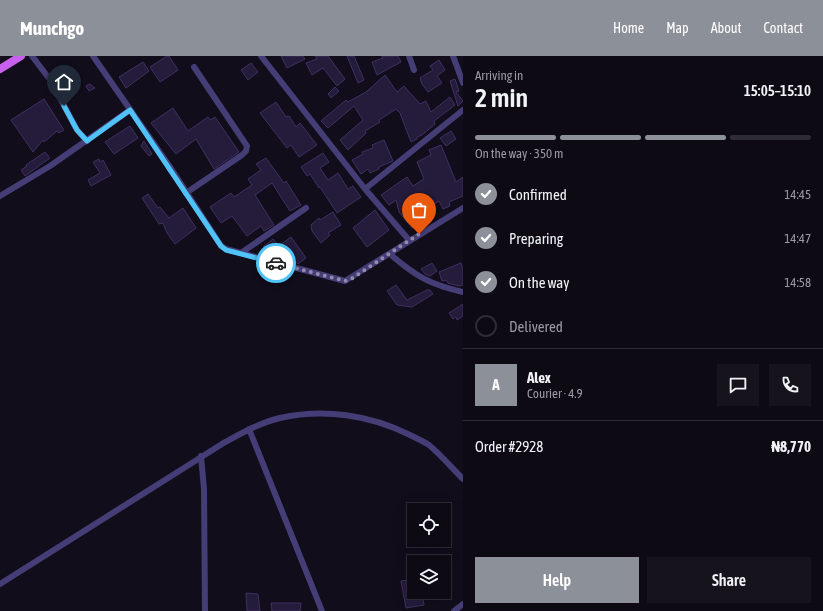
<!DOCTYPE html>
<meta charset="utf-8">
<style>
body{margin:0;font-family:"Asap Condensed",sans-serif;background:#16131d;color:#f1f3f6;height:100vh;display:flex;flex-direction:column;font-size:15px;white-space:nowrap}
*{box-sizing:border-box;margin:0}
p{font-size:13px;color:#9a9aa0}
.icon{flex:none;width:22px;height:22px;fill:none;stroke:currentColor;stroke-width:2;stroke-linecap:round;stroke-linejoin:round}
.map{position:relative;flex:1;overflow:hidden}
.drawer{display:flex;flex-direction:column;background:#0d0a14;width:360px}
.drawer>*{flex:none}
.buttons{position:absolute;left:407px;top:447px;display:grid;gap:8px}
.buttons a{display:grid;place-items:center;width:44px;height:44px;border-radius:0px;background:#0d0a14;box-shadow:0 4px 16px #0002,0 0 0 1px #2d2b34;font-size:20px}
.pin{position:absolute;display:grid;place-items:center;width:34px;height:34px;color:#fff;margin:-41px -17px;border-radius:50% 50% 50% 0;rotate:-45deg;box-shadow:0 0 4px #0007}
.pin .icon{rotate:45deg}
.courier{position:absolute;display:grid;place-items:center;width:40px;height:40px;margin:-20px;border:3px solid #4fc3f7;border-radius:50%;background:#fff;color:#222;box-shadow:0 1px 5px #0007}
.overview em{font-style:normal;font-weight:600}
.overview div{display:flex;flex-direction:column-reverse}
.overview{display:flex;align-items:center;justify-content:space-between;height:68px;padding:0 12px}
h1{font-size:26px;font-weight:600;line-height:30px}
.bar{display:grid;grid-template-columns:repeat(4,1fr);gap:6px 4px;align-content:center;height:48px;padding:0 12px}
.bar i{height:5px;border-radius:3px;background:#2d2b34}
.bar .current{background:#8c9099}
.bar p{grid-column:span 4}
.line{display:flex;align-items:center;gap:10px;padding:0 12px;border-top:1px solid #2d2b34}
.line div{flex:1}
.round{display:grid;place-items:center;flex:none;width:42px;height:42px;border-radius:0px;background:#16131d}
ol{padding:0 12px;list-style:none}
li{display:flex;align-items:center;gap:12px;height:44px}
li p{margin-inline-start:auto}
li .icon{padding:4px;border-radius:50%;background:#8c9099;color:#fff;stroke-width:4}
li:last-child{color:#9a9aa0}
li i{width:22px;height:22px;border:2px solid #2d2b34;border-radius:50%}
.button{display:flex;gap:8px;margin-top:auto;padding:8px 12px}
.button a{flex:1;height:46px;border-radius:0px;background:#8c9099;color:#fff;font-size:16px;font-weight:600;line-height:46px;text-align:center}
.button a+a{background:#16131d;color:#f1f3f6}
header{display:flex;align-items:center;gap:24px;box-sizing:border-box;height:56px;padding:0 20px;background:#8c9099;color:#fff}
header strong{font-size:19px}
nav{display:flex;gap:22px;margin-inline-start:auto;font-size:14px}
main{display:flex;flex:1;min-height:0}
.map>svg:first-child{display:block}
</style>
<header>
<strong>Munchgo</strong>
<nav><a>Home</a><a>Map</a><a>About</a><a>Contact</a></nav>
</header>
<main>
<div class="map">
<svg width="463" height="555" viewBox="0 0 463 555">
<rect width="100%" height="100%" fill="#110d1b"/>
<path fill="#251b3a" stroke="#403063" d="M167,0H169L178,14L160,26L150,11Z
M281,0H303L305,3L287,12Z
M315,0H328L345,23L337,30L323,12L312,19L306,7L317,3Z
M347,0H354L364,24L358,27Z
M382,0H398L401,6L377,19L372,6L383,2Z
M439,4L445,14L437,20L442,27L428,36L422,28L420,22L433,14L430,10Z
M143,6L149,15L126,32L119,21Z
M251,7L258,16L248,24L241,14Z
M385,19L397,36L404,30L420,48L426,45L431,56L450,41L455,49L434,65L435,68L422,79L417,81V83L411,86L400,57L396,53L379,64L380,66L365,75L366,77L348,94L340,84L363,64L354,50L328,72L321,65L346,44L348,46L366,36Z
M455,23L459,35L456,36L463,45L458,50L450,25Z
M90,28L95,32L89,35L86,30Z
M335,31L339,35L331,42L328,38Z
M44,43L64,74L59,77L57,75L44,86L43,84L33,96L11,64Z
M276,46L286,61L289,60L296,71L300,67L317,89L299,101L291,89L287,92L260,57Z
M173,52L188,75L208,61L210,64L215,61L239,96L214,113L196,83L176,98L151,67Z
M130,70L138,82L114,98L105,86Z
M451,75L456,83L446,90L440,82Z
M384,84L393,105L379,111V113L370,117L368,113L361,118L352,104L363,98L362,96L373,92L372,89Z
M144,85L152,98L149,100L141,90Z
M441,89L456,126L463,121V140L449,146L450,150L443,153L439,145L426,153L430,159L412,172L399,156L396,144L389,149L381,139L407,121L413,130L424,123L417,106L431,99L429,94Z
M45,96L50,102L25,120L21,114L27,110L26,109Z
M323,97L329,106L320,112L328,124L338,117L348,133L353,130L361,141L337,157L320,131L319,132L310,118L307,120L301,111Z
M266,102L284,127L286,125L301,149L290,155L272,127L255,139L274,169L264,175L261,170L247,180L232,160L221,167L210,151L231,137L234,141L252,129L248,123L261,114L256,108Z
M99,103L100,106L103,104L111,119L91,130L88,124L100,117L93,106Z
M148,138L158,152L160,151L169,162L183,152L196,172L175,188L167,177L163,167L159,168L142,142Z
M375,154L389,174L367,191L353,172Z
M333,156L341,169L328,177L330,179L321,187L312,175L311,169L319,162L320,164Z
M291,181L306,202L298,208L289,198L281,203L275,199L273,201L263,191L273,183L279,190Z
M432,207L437,215L430,220L425,218L421,213Z
M461,207L463,212V229L459,230L448,227L446,224L442,225L439,216Z
M396,229L407,244L427,234H430L433,238L412,251L397,249L387,235Z
M463,248V260L457,264L456,261L453,263L449,257Z
M414,523V536H422L424,549L406,552L401,525Z
M246,537L258,538L260,555H247Z
M271,547H301L300,555H272Z"/>
<g fill="none" stroke-linecap="round" stroke-linejoin="round">
<path stroke="#453d75" stroke-width="6" d="M32,0L51,25L77,74L87,85
M93,0L170,111L221,190L226,193L345,225L463,152
M261,0L365,133L409,184
M409,0L414,14
M453,0L463,27
M365,133L463,54
M186,137L242,99L246,95L247,90L194,11
M0,140L50,110L130,54
M241,197L306,152
M390,198C415,220 431,229 463,236
M249,373L322,555
M201,400L204,433L205,555
M0,528L222,388C240,378 259,367 280,362C324,352 370,359 410,379C416,382 423,385 429,389C441,399 452,412 463,423
M454,555L463,548"/>
<path stroke="#c760ed" stroke-width="8" d="M0,13L21,0"/>
</g>
<g fill="none" stroke-linecap="round" stroke-linejoin="round">
<path stroke="#928aab" stroke-width="4" stroke-dasharray="0 7.2" d="M276,207L345,225L351,223L419,178"/>
<path stroke="#4fc3f7" stroke-width="5" d="M64,50L77,74L87,85L130,54L221,190L226,194L276,207"/>
</g>
</svg>
<div class="buttons">
<a><svg class="icon" aria-label="locate" viewBox="0 0 24 24"><circle cx="12" cy="12" r="6"/><path d="M12 2v4M12 18v4M2 12h4M18 12h4"/></svg></a>
<a><svg class="icon" aria-label="layers" viewBox="0 0 24 24"><path d="M12 4l9 5-9 5-9-5zM3 14l9 5 9-5"/></svg></a>
</div>
<div class="pin" style="left:419px;top:178px;background:#ea580c"><svg class="icon" aria-label="bag" viewBox="0 0 24 24"><path d="M5 8h14l-1 12H6zM9 8a3 3 0 0 1 6 0"/></svg></div>
<div class="pin" style="left:64px;top:50px;background:#1f2937"><svg class="icon" aria-label="home" viewBox="0 0 24 24"><path d="M3 11l9-7 9 7M6 9v11h12V9"/></svg></div>
<div class="courier" style="left:276px;top:207px"><svg class="icon" aria-label="car" viewBox="0 0 24 24"><path d="M5 17H2v-5l4-1 3-4h7l3 4 3 1v5h-3M9 17h6M6 11h13"/><circle cx="7" cy="17" r="2"/><circle cx="17" cy="17" r="2"/></svg></div>
</div>
<section class="drawer">
<div class="overview"><div><h1>2 min</h1><p>Arriving in</p></div><em>15:05–15:10</em></div>
<div class="bar"><i class="current"></i><i class="current"></i><i class="current"></i><i></i><p>On the way · 350 m</p></div>
<ol>
<li><svg class="icon" aria-label="check" viewBox="0 0 24 24"><path d="M5 12l5 5 9-10"/></svg>Confirmed<p>14:45</p></li>
<li><svg class="icon" aria-label="check" viewBox="0 0 24 24"><path d="M5 12l5 5 9-10"/></svg>Preparing<p>14:47</p></li>
<li><svg class="icon" aria-label="check" viewBox="0 0 24 24"><path d="M5 12l5 5 9-10"/></svg>On the way<p>14:58</p></li>
<li><i></i>Delivered</li>
</ol>
<div class="line" style="height:72px"><b class="round" style="background:#8c9099;color:#fff">A</b><div><b>Alex</b><p>Courier · 4.9</p></div><a class="round"><svg class="icon" aria-label="chat" viewBox="0 0 24 24"><path d="M4 5h16v11H9l-5 4z"/></svg></a><a class="round"><svg class="icon" aria-label="phone" viewBox="0 0 24 24"><path d="M5 4h4l2 5-3 2q2 4 5 5l2-3 5 2v4C11 20 4 13 5 4z"/></svg></a></div>
<div class="line" style="height:52px"><div>Order #2928</div><b>₦8,770</b></div>
<div class="button"><a>Help</a><a>Share</a></div>
</section>
</main>
